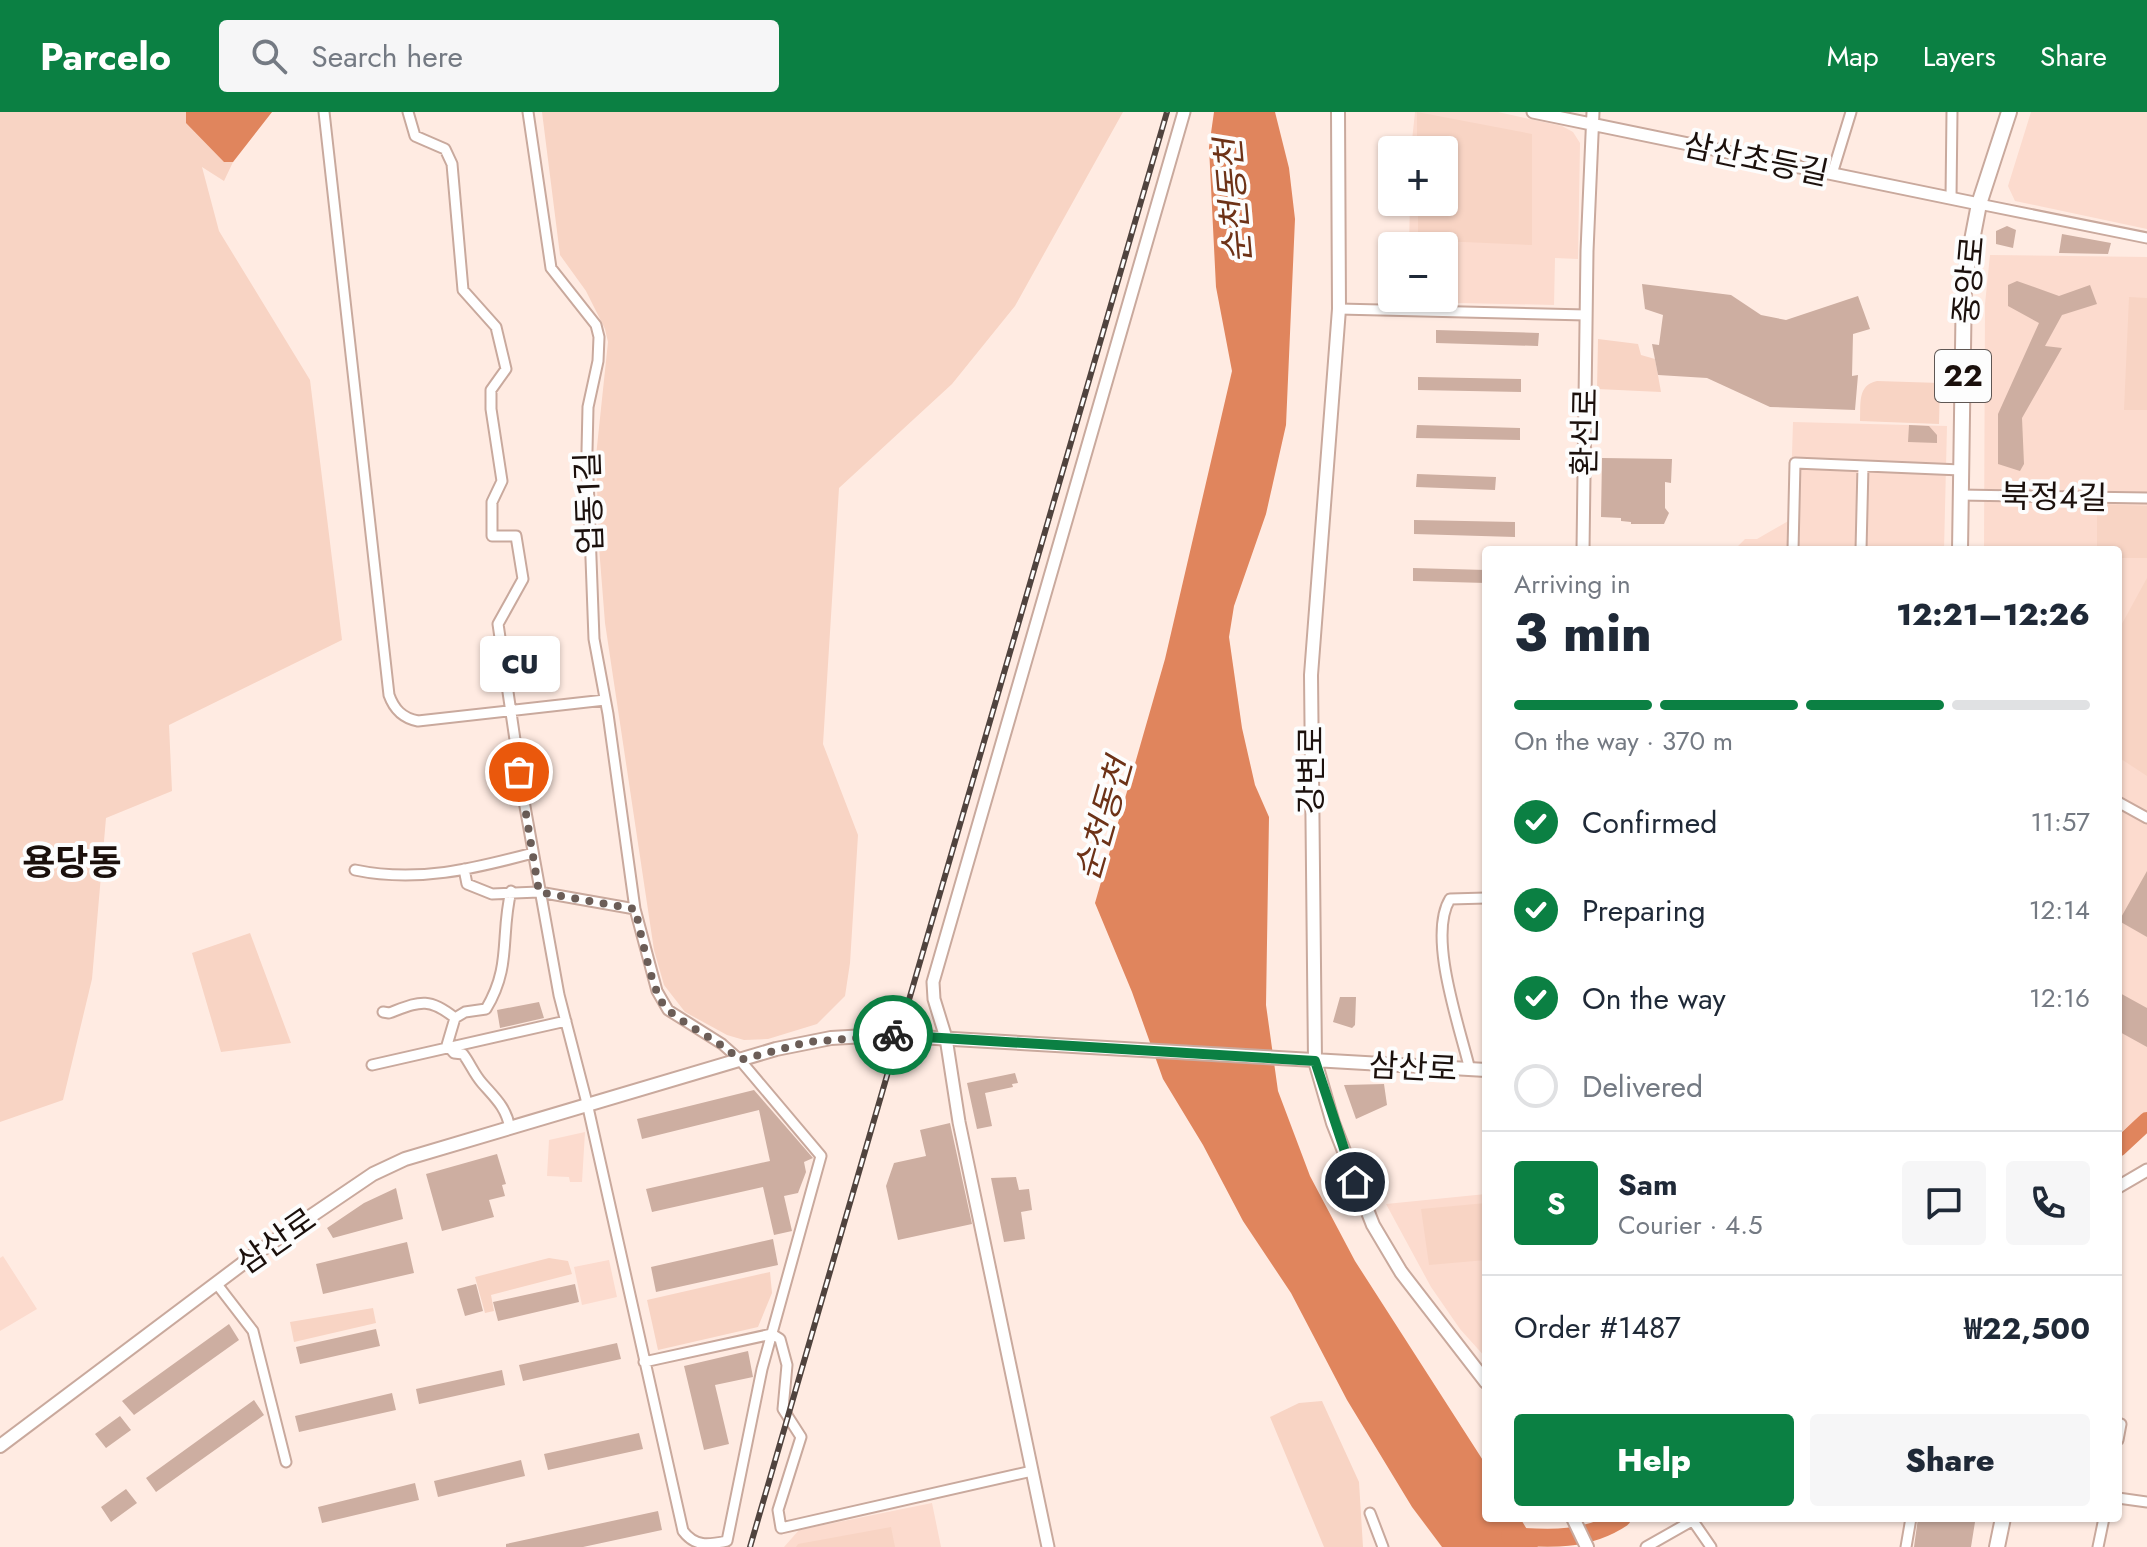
<!DOCTYPE html>
<meta charset="utf-8">
<style>
body{margin:0;font-family:Jost,"Noto Sans KR",sans-serif;background:#f6f6f7;color:#1f2937;height:100vh;display:flex;flex-direction:column;font-size:30px;white-space:nowrap}
*{box-sizing:border-box;margin:0}
p{font-size:26px;color:#747a83}
.icon{flex:none;width:44px;height:44px;fill:none;stroke:currentColor;stroke-width:2;stroke-linecap:round;stroke-linejoin:round}
.map{position:relative;flex:1;overflow:hidden}
.panel{position:absolute;left:1482px;top:434px;width:640px;height:976px;display:flex;flex-direction:column;background:#fff;border-radius:8px;box-shadow:0 2px 6px #0004}
.panel>*{flex:none}
.fabs{position:absolute;left:1378px;top:24px;display:grid;gap:16px}
.fabs a{display:grid;place-items:center;width:80px;height:80px;border-radius:8px;background:#fff;box-shadow:0 2px 6px #0004;font-size:40px}
.pin{position:absolute;display:grid;place-items:center;width:68px;height:68px;color:#fff;margin:-34px;border:4px solid #fff;border-radius:50%;box-shadow:0 2px 8px #0007}
.courier{position:absolute;display:grid;place-items:center;width:80px;height:80px;margin:-40px;border:6px solid #0b8043;border-radius:50%;background:#fff;color:#222;box-shadow:0 2px 10px #0007}
.bubble{position:absolute;height:56px;border-radius:8px;background:#fff;box-shadow:0 2px 6px #0004;font-size:26px;font-weight:800;line-height:56px;text-align:center}
.head em{font-style:normal;font-weight:800}
.head div{display:flex;flex-direction:column-reverse}
.head{display:flex;align-items:center;justify-content:space-between;height:136px;padding:0 32px}
h1{font-size:52px;font-weight:800;line-height:60px}
.bar{display:grid;grid-template-columns:repeat(4,1fr);gap:12px 8px;align-content:center;height:96px;padding:0 32px}
.bar i{height:10px;border-radius:6px;background:#e0e1e3}
.bar .selected{background:#0b8043}
.bar p{grid-column:span 4}
.line{display:flex;align-items:center;gap:20px;padding:0 32px;border-top:2px solid #e0e1e3}
.line div{flex:1}
.round{display:grid;place-items:center;flex:none;width:84px;height:84px;border-radius:8px;background:#f6f6f7}
ol{padding:0 32px;list-style:none}
li{display:flex;align-items:center;gap:24px;height:88px}
li p{margin-inline-start:auto}
li .icon{padding:8px;border-radius:50%;background:#0b8043;color:#fff;stroke-width:4}
li:last-child{color:#747a83}
li i{width:44px;height:44px;border:4px solid #e0e1e3;border-radius:50%}
.action{display:flex;gap:16px;margin-top:auto;padding:16px 32px}
.action a{flex:1;height:92px;border-radius:8px;background:#0b8043;color:#fff;font-size:32px;font-weight:800;line-height:92px;text-align:center}
.action a+a{background:#f6f6f7;color:#1f2937}
header{display:flex;align-items:center;gap:48px;box-sizing:border-box;height:112px;padding:0 40px;background:#0b8043;color:#fff}
header strong{font-size:38px}
nav{display:flex;gap:44px;margin-inline-start:auto;font-size:28px}
.search{width:560px;height:72px;background:#f6f6f7;display:flex;align-items:center;gap:20px;box-sizing:border-box;padding:0 28px;border-radius:8px;color:#747a83;font-size:30px}
.map>svg:first-child{display:block}
</style>
<header>
<strong>Parcelo</strong>
<div class="search"><svg class="icon" aria-label="search" viewBox="0 0 24 24"><circle cx="10" cy="10" r="6"/><path d="M15 15l6 6"/></svg>Search here</div>
<nav><a>Map</a><a>Layers</a><a>Share</a></nav>
</header>
<div class="map">
<svg width="2147" height="1435" viewBox="0 0 2147 1435">
<rect width="100%" height="100%" fill="#ffebe2"/>
<path fill="#fcdbce" d="M1415,0H1498L1562,14L1573,20L1580,31L1578,147L1555,146L1554,193L1415,190L1408,186H1444V134H1409L1410,90H1444V38H1411Z
M2031,0H2147V117L2015,89L2008,74Z
M1990,143L2147,145V1000L2118,1022V438H1984L1985,192Z
M1793,310L1947,314L1944,438H1734L1745,427H1757L1790,408Z
M585,1020L582,1070H570L569,1065L547,1064L549,1028Z
M1486,1082V1246L1460,1217L1431,1175L1386,1092Z
M3,1144L37,1197L0,1219V1146Z
M609,1148L617,1185L582,1193L574,1155Z
M932,1391L941,1435H784L799,1418Z"/>
<path fill="#f8d4c4" d="M0,0H272L233,50L224,69L202,55L219,119L310,268L342,528L169,613L172,679L106,706L92,867L63,988L0,1010Z
M542,0H1123L1015,194L952,272L839,376L823,632L858,723L850,851L845,884L817,912L768,927L744,928L727,923L685,900L664,873L654,838L605,511L599,435L596,344L608,230L605,217L586,179L560,143Z
M1417,0L1532,22V133L1418,128V90H1444V38H1417Z
M2129,185L2147,186V298H2124Z
M1598,227L1638,232L1641,243L1655,247L1661,280L1597,277Z
M1877,269L1940,271L1939,312L1860,309C1861,292 1857,273 1877,269Z
M2097,392L2147,394V446H2118V438H2097Z
M2147,466V664L2118,645V519Z
M250,821L291,931L221,940L192,841Z
M1486,1091V1148L1429,1153L1421,1097Z
M549,1146L568,1149L572,1162L491,1183L494,1199L485,1201L475,1165Z
M770,1160L772,1181L758,1215L658,1238L647,1188Z
M373,1196L376,1211L294,1230L290,1210Z
M1322,1289L1359,1370L1363,1435H1324L1270,1305L1299,1291Z
M891,1415L895,1435H796L798,1432Z"/>
<path fill="#e0855d" d="M186,0H272L233,50H224L186,11Z
M1214,0H1275L1289,56L1295,107L1286,313L1266,402L1234,494L1229,525L1242,616L1255,673L1269,705L1266,893L1278,979L1310,1064L1355,1149L1486,1353V1406H1520L1538,1435H1442L1412,1395L1347,1288L1291,1181L1243,1109L1203,1033L1163,967L1132,880L1095,791L1165,547L1232,259L1216,175L1209,35Z"/>
<g fill="none" stroke-linecap="round" stroke-linejoin="round">
<path stroke="#e0855d" stroke-width="18" d="M2118,1036L2147,1009
M1510,1424C1549,1427 1588,1429 1622,1406"/>
</g>
<path fill="#cdaea1" d="M2007,114L2016,118L2013,136L1996,132V119Z
M2062,122L2111,131L2108,142L2059,141Z
M2017,169L2059,184L2090,173L2097,192L2062,203L2045,234L2062,236L2022,306L2024,352L2020,359L1998,352V302L2039,211L2008,194V173Z
M1642,172L1731,183L1761,203L1786,208L1858,184L1870,217L1853,222L1852,264L1858,263L1855,298L1770,295L1707,266L1658,263L1652,232L1659,233L1663,203L1645,197Z
M1436,218L1539,221L1538,234L1436,231Z
M1418,265L1521,267V280L1418,278Z
M1417,313L1520,316V328L1416,326Z
M1909,313L1929,314L1937,323V331L1908,330Z
M1602,346L1672,347L1671,371L1665,370V396L1669,401L1664,412H1631V410L1621,409V406L1601,405Z
M1417,362L1496,365L1495,378L1416,375Z
M1414,408L1515,410V425L1414,422Z
M1413,456L1486,458V471L1413,469Z
M2147,759V825L2119,809Z
M2118,880L2147,896V935L2118,919Z
M1340,885H1356L1355,913L1352,916L1333,910Z
M539,890L544,906L500,916L497,898Z
M1015,961L1018,971L1012,972L1013,975L985,981L992,1014L977,1017L967,971Z
M1384,972L1387,993L1356,1007L1344,973Z
M754,978L813,1046L804,1050L806,1060L798,1081L784,1084L792,1119L774,1123L763,1075L652,1100L646,1077L770,1049L759,998L642,1027L637,1007Z
M950,1011L972,1112L898,1128L886,1074L894,1051L926,1044L920,1018Z
M497,1042L506,1072L502,1073L505,1084L489,1088L494,1105L442,1119L426,1062Z
M1016,1065L1019,1078L1029,1077L1032,1098L1021,1100L1025,1127L1004,1130L991,1066Z
M396,1076L403,1107L333,1126L327,1116L364,1091Z
M773,1127L778,1153L656,1180L651,1155Z
M407,1130L414,1161L323,1182L316,1152Z
M476,1172L483,1199L465,1204L457,1177Z
M575,1172L579,1190L498,1209L493,1190Z
M229,1212L239,1228L134,1303L122,1289Z
M376,1217L380,1234L300,1252L296,1235Z
M617,1231L621,1247L523,1269L519,1253Z
M748,1239L753,1265L715,1273L729,1332L704,1338L684,1254Z
M502,1258L505,1273L419,1292L416,1277Z
M392,1281L396,1298L299,1320L295,1304Z
M254,1288L264,1303L156,1380L146,1366Z
M120,1304L131,1318L106,1336L95,1322Z
M639,1321L643,1337L548,1358L544,1342Z
M521,1348L525,1364L438,1385L434,1369Z
M415,1371L419,1388L322,1411L318,1395Z
M126,1377L137,1391L111,1410L101,1395Z
M658,1399L662,1418L583,1435H506V1432Z
M1918,1406H1957L1975,1410L1971,1435H1914Z"/>
<g fill="none" stroke-linecap="round" stroke-linejoin="round">
<g stroke="#c9a99d" stroke-width="13">
<path id="minor" d="M324,0L389,583C394,597 402,606 418,609L605,588
M408,0L415,24L445,37L452,52L463,178L496,215L506,257L491,278V297L502,369L492,390V424H516L523,467L498,512L524,689L559,883L587,991L683,1419C695,1435 708,1433 727,1429L762,1257L821,1044L740,948L722,932L668,898L657,879L635,797L608,602L594,527L587,339L588,295L598,249L599,225L596,213L551,156L528,0
M1832,62L1851,0
M1951,86L1952,0
M1979,92L2147,126
M1339,197L1586,203
M1960,383L2147,386
M1793,438L1795,351L1961,358
M1861,438L1863,354
M2118,690L2147,706
M464,757L467,772L492,782L539,780L635,797
M355,758C417,771 473,757 533,741
M383,900L389,901C419,890 428,884 455,906L447,933L454,941L463,942C470,951 474,962 482,971C495,986 506,995 510,1016
M455,906L465,900L486,897C512,854 500,824 511,779
M372,953L566,909
M1470,958C1460,916 1427,824 1450,787L1486,786
M216,1171L253,1219L286,1350
M644,1250L772,1222L780,1227L787,1253L783,1297L801,1325L778,1398L781,1416L1032,1359
M2118,1328L2121,1312
M2118,1386L2147,1390
M1370,1401L1383,1435
M1693,1409L1711,1435
M1646,1435L1697,1406
M1906,1435L1911,1406
M2098,1435L2104,1406"/>
</g>
<g stroke="#c9a99d" stroke-width="15">
<path id="tertiary" d="M1533,0L1979,92
M1583,438L1587,139L1593,0
M2118,1075L2147,1058
M1048,1435L959,1010L946,926L934,887L933,870L1184,0"/>
</g>
<g stroke="#c9a99d" stroke-width="16">
<path id="secondary" d="M1338,0L1339,197L1311,563L1315,949L1333,1011L1373,1113L1401,1160L1486,1270
M0,1334L258,1140L373,1062L405,1047L776,937L831,926L884,923L1486,958
M1573,1406L1587,1435"/>
</g>
<g stroke="#c9a99d" stroke-width="18">
<path id="primary" d="M1960,438L1964,170L1979,92L2009,0
M1997,1435L2003,1406"/>
</g>
<use href="#minor" stroke="#fff" stroke-width="9"/>
<use href="#tertiary" stroke="#fff" stroke-width="11"/>
<use href="#secondary" stroke="#fff" stroke-width="12"/>
<use href="#primary" stroke="#fff" stroke-width="14"/>
<g stroke="#50433e" stroke-width="6">
<path id="rail" d="M750,1435L1167,0"/>
</g>
<use href="#rail" stroke="#fdfdfd" stroke-width="3" stroke-dasharray="9" stroke-linecap="butt"/>
</g>
<g fill="none" stroke-linecap="round" stroke-linejoin="round">
<path stroke="#6b5d57" stroke-width="8" stroke-dasharray="0 14.4" d="M519,660L539,780L635,797C641,819 652,885 668,898C691,917 718,928 740,948L808,930L893,923"/>
<path stroke="#0b8043" stroke-width="10" d="M893,923L1315,949L1355,1070"/>
</g>
<g text-anchor="middle" stroke-width="8" stroke-linejoin="round" paint-order="stroke">
<rect fill="#fdfdfd" stroke="#5f5754" stroke-width="2" x="1935" y="238" width="56" height="52" rx="6"/>
<g font-size="30" font-weight="bold" fill="#1b100c">
<text x="1963" y="274">22</text>
</g>
<g font-size="32" fill="#1b100c" stroke="#fdfdfd">
<text transform="translate(1756 47) rotate(12)" y="11">삼산초등길</text>
<text transform="translate(1969 168) rotate(-85)" y="11">중앙로</text>
<text transform="translate(1585 320) rotate(-89)" y="11">환선로</text>
<text transform="translate(2054 385) rotate(1)" y="11">북정4길</text>
<text transform="translate(589 391) rotate(-92)" y="11">업동1길</text>
<text transform="translate(1311 658) rotate(-90)" y="11">강변로</text>
<text transform="translate(1413 955) rotate(3)" y="11">삼산로</text>
<text transform="translate(276 1129) rotate(-35)" y="11">삼산로</text>
</g>
<g font-size="34" font-style="italic" fill="#6d3217" stroke="#fdfdfd">
<text transform="translate(1233 89) rotate(-95)" y="12">순천동천</text>
<text transform="translate(1103 707) rotate(-74)" y="12">순천동천</text>
</g>
<g font-size="36" font-weight="bold" fill="#1b100c" stroke="#fdfdfd">
<text x="72" y="763">용당동</text>
</g>
</g>
</svg>
<div class="fabs">
<a>+</a>
<a>−</a>
</div>
<div class="pin" style="left:519px;top:660px;background:#ea580c"><svg class="icon" aria-label="bag" viewBox="0 0 24 24"><path d="M5 8h14l-1 12H6zM9 8a3 3 0 0 1 6 0"/></svg></div>
<div class="pin" style="left:1355px;top:1070px;background:#1f2937"><svg class="icon" aria-label="home" viewBox="0 0 24 24"><path d="M3 11l9-7 9 7M6 9v11h12V9"/></svg></div>
<div class="courier" style="left:893px;top:923px"><svg class="icon" aria-label="bike" viewBox="0 0 24 24"><circle cx="6" cy="16" r="4"/><circle cx="18" cy="16" r="4"/><path d="M6 16l4-8h5l3 8M10 8l3 8H6M13 5h3"/></svg></div>
<div class="bubble" style="left:480px;top:524px;width:80px">CU</div>
<section class="panel">
<div class="head"><div><h1>3 min</h1><p>Arriving in</p></div><em>12:21–12:26</em></div>
<div class="bar"><i class="selected"></i><i class="selected"></i><i class="selected"></i><i></i><p>On the way · 370 m</p></div>
<ol>
<li><svg class="icon" aria-label="check" viewBox="0 0 24 24"><path d="M5 12l5 5 9-10"/></svg>Confirmed<p>11:57</p></li>
<li><svg class="icon" aria-label="check" viewBox="0 0 24 24"><path d="M5 12l5 5 9-10"/></svg>Preparing<p>12:14</p></li>
<li><svg class="icon" aria-label="check" viewBox="0 0 24 24"><path d="M5 12l5 5 9-10"/></svg>On the way<p>12:16</p></li>
<li><i></i>Delivered</li>
</ol>
<div class="line" style="height:144px"><b class="round" style="background:#0b8043;color:#fff">S</b><div><b>Sam</b><p>Courier · 4.5</p></div><a class="round"><svg class="icon" aria-label="chat" viewBox="0 0 24 24"><path d="M4 5h16v11H9l-5 4z"/></svg></a><a class="round"><svg class="icon" aria-label="phone" viewBox="0 0 24 24"><path d="M5 4h4l2 5-3 2q2 4 5 5l2-3 5 2v4C11 20 4 13 5 4z"/></svg></a></div>
<div class="line" style="height:104px"><div>Order #1487</div><b>₩22,500</b></div>
<div class="action"><a>Help</a><a>Share</a></div>
</section>
</div>
